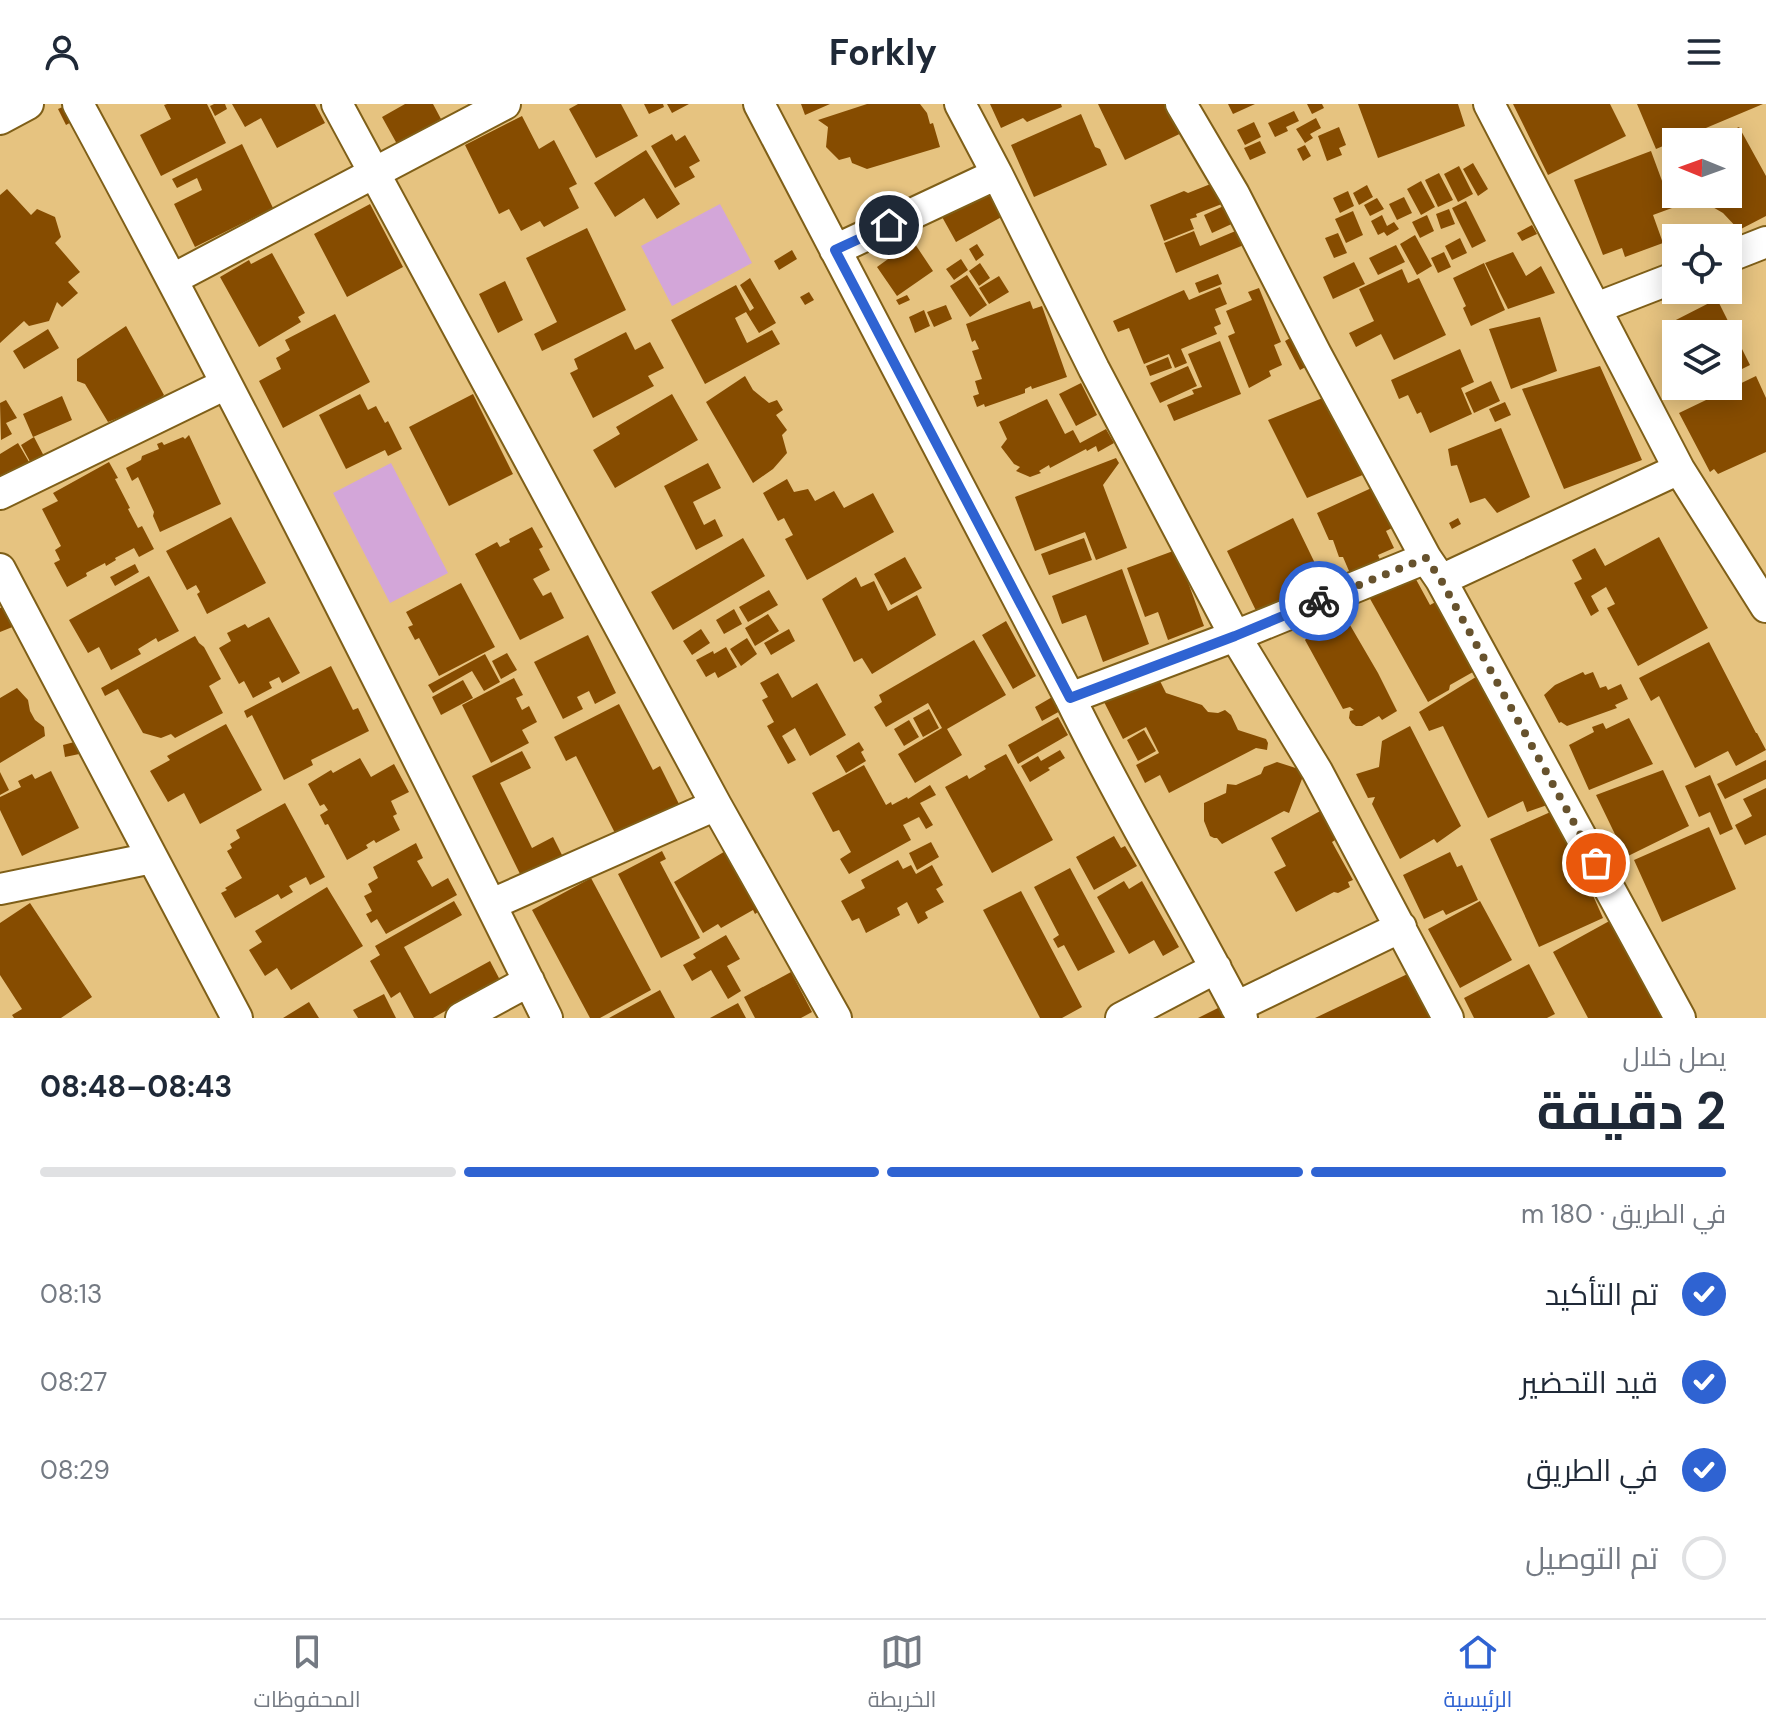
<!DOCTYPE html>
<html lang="ar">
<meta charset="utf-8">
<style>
body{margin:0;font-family:"DM Sans",Cairo,sans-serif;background:#f6f6f7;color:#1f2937;direction:rtl;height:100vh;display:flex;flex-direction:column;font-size:30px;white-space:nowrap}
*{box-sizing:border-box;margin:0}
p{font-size:26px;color:#747a83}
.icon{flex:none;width:44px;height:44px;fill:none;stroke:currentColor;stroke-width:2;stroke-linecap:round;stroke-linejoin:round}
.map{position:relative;height:914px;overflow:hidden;direction:ltr}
.sheet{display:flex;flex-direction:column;background:#fff;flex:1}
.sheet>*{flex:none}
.needle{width:52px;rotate:271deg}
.buttons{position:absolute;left:1662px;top:24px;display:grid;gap:16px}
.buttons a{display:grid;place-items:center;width:80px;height:80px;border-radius:0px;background:#fff;box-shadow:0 4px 20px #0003;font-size:40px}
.pin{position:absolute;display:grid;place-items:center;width:68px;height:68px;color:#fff;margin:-34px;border:4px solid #fff;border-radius:50%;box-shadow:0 2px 8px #0007}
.courier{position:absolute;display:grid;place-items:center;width:80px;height:80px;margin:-40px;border:6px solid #2f63d2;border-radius:50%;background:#fff;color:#222;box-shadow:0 2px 10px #0007}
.overview em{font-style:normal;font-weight:700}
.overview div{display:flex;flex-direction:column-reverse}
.overview{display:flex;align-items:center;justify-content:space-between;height:136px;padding:0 40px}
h1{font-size:52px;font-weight:700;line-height:60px}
.bar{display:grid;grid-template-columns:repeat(4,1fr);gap:12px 8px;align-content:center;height:96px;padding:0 40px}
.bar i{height:10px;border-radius:6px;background:#e0e1e3}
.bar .current{background:#2f63d2}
.bar p{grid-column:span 4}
ol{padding:0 40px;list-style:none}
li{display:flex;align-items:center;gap:24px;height:88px}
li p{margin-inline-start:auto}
li .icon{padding:8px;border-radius:50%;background:#2f63d2;color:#fff;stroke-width:4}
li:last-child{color:#747a83}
li i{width:44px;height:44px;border:4px solid #e0e1e3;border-radius:50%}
header{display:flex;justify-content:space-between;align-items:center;height:104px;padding:0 40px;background:#fff;font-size:36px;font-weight:700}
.menu{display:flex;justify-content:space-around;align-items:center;height:112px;border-top:2px solid #e0e1e3;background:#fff;font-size:22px;color:#747a83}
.menu a{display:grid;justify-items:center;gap:4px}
.menu .current{color:#2f63d2}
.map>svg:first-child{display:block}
</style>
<header><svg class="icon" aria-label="menu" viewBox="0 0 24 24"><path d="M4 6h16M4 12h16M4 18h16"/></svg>Forkly<svg class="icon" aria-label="person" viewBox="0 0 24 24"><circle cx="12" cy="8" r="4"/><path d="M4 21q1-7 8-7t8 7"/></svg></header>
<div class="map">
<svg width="1766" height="914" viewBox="0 0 1766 914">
<rect width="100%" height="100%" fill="#e6c380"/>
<path fill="#d3a6d9" d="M720,100L752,159L672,202L641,142Z
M391,359L448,469L390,499L333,389Z"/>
<path fill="#864c00" d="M167,0H207L226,39L161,72L140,31L171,15L164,1Z
M214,0H225L227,5L215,12L210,2Z
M232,0H315L325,19L277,44L261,14L245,23Z
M405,0H433L441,15L397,40L382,13Z
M578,0H621L638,32L596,54L569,5Z
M644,0H663L664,3L649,10Z
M667,0H689L672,9Z
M801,0H830L805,11Z
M867,0H920L927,9L930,20L933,19L940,43L867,65L852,59L850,53L839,56L826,43L828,23L818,16Z
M990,0H1061L1062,3L1027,18L1023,14L1001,24Z
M1098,0H1178L1190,25L1125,56Z
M1228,0H1255L1233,10Z
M1307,0H1322L1324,4L1312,10Z
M1358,0H1458L1465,22L1378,54Z
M1513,0H1610L1626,32L1548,71Z
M1637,0H1763L1656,45Z
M67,1L75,16L66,21L58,5Z
M1294,7L1299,17L1286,23L1288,27L1275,33L1268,19Z
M1081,10L1095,43L1100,45L1107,61L1034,93L1011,41Z
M522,12L539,45L554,36L577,80L569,84L579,104L544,123L540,117L521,127L509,105L499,110L465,41Z
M1316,14L1321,24L1310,30L1313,34L1305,39L1296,25Z
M1254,18L1261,33L1245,41L1237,26Z
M1339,23L1346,41L1339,44L1342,51L1327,57L1318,32Z
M1739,23L1766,72V112L1739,126L1723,109L1704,98L1701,90H1728V38H1706Z
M672,30L676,37L685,31L700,57L689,63L695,73L675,84L651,42Z
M1260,37L1266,49L1250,56L1244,44Z
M242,40L273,104L195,143L174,100L202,86L197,74L177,84L172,75Z
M1305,41L1311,52L1303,57L1297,45Z
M646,46L680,100L657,115L644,94L615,113L594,79Z
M1651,47L1672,104L1653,111L1663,139L1625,153L1622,144L1603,151L1574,76Z
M1473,59L1488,85L1478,92L1463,65Z
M1459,62L1473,90L1458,98L1444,70Z
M1439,69L1453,96L1438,103L1425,76Z
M1218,77L1227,98L1196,110L1197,113L1190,115L1194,125L1164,137L1150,101L1184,87L1188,89Z
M1421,77L1435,103L1421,111L1407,85Z
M1367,81L1373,93L1359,101L1353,89Z
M993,83L1007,110L956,138L941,111Z
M7,85L31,111L37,105L55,113L61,133L55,139L80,168L68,178L78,189L62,203L57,198L49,217L29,222L24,217L0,239V91Z
M1348,87L1354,102L1340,109L1333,94Z
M1404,93L1412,109L1397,116L1389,100Z
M1377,94L1384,105L1370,112L1364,101Z
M1466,97L1486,137L1472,144L1452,104Z
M370,100L403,163L347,193L314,130Z
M1228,100L1236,118L1212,129L1204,111Z
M1449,105L1455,120L1441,125L1436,110Z
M1353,107L1363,131L1346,139L1335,115Z
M1382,111L1387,122L1394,118L1399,125L1387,132L1384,128L1378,131L1371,117Z
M1427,111L1434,127L1420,134L1412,118Z
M1532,121L1537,130L1522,137L1517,129Z
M1245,123L1251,138L1176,169L1164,139L1194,127L1200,142Z
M587,124L626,206L542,247L534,230L557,218L526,154Z
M1338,129L1347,149L1334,154L1325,134Z
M1415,131L1432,162L1417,171L1400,140Z
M1460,134L1467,149L1452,156L1445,142Z
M913,137L933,167L897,192L877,163Z
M977,140L984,151L976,157L969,145Z
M1396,141L1405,158L1378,171L1369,154Z
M792,146L797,155L779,166L774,157Z
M1444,148L1451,163L1438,169L1431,154Z
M1513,148L1526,172L1541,162L1555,189L1508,205L1485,159Z
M272,149L305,209L298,213L301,218L259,243L220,173L249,156L251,160Z
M961,155L968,166L954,176L946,165Z
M1354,158L1365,180L1333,195L1323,173Z
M980,159L990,174L979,182L969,167Z
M1484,159L1505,206L1471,222L1463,204L1466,202L1453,174Z
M1402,165L1408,179L1419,174L1446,231L1394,256L1381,230L1356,243L1349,229L1374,217L1359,185Z
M1218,170L1222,180L1199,189L1195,179Z
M967,171L987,201L970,213L950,182Z
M999,172L1009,188L989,200L979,184Z
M750,174L776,219L759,229L746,208L735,214L747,239L772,226L780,240L705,280L671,216L736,181L750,207L754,204L740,181Z
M505,177L523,216L498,229L479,190Z
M1220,183L1227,200L1215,205L1221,220L1214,223L1217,230L1181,245L1187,259L1175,264L1169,250L1144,260L1129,224L1118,228L1113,217L1184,186L1189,196Z
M1259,184L1281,238L1274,241L1282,261L1269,267L1271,272L1249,284L1228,232L1235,229L1226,207L1252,196L1248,188Z
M809,188L814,196L805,201L800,193Z
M907,191L910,196L899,201L896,196Z
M1717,195L1750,261L1728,272V230H1675L1670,219Z
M1030,197L1033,205L1042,202L1067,273L1032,285L1031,282L1025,285V289L985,303L984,300L977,303L973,292L979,290L975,277L982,275L972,247L979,245L975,236L972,238L966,220Z
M946,201L952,215L934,223L927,208Z
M924,206L930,222L915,229L909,213Z
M335,210L370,278L283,324L259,277L281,265L276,254L290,246L285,236Z
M1540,213L1557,267L1511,285L1489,225Z
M126,222L164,291L150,302L108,318L85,280L77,277V255Z
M48,225L59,244L24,265L13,247Z
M626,228L635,246L650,238L664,264L648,272L654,282L593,314L570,269L578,265L574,255Z
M1297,230L1313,259L1300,266L1285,237Z
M1220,237L1241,290L1174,317L1167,301L1194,290L1192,286L1202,283L1188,250Z
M1460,245L1474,278L1461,284L1472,310L1430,329L1421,308L1417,310L1408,291L1399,295L1391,276Z
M1168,253L1172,264L1150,272L1146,262Z
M1188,262L1197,282L1160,299L1150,279Z
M1600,262L1642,356L1564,385L1522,285Z
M745,272L753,286L769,299L777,296L783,306L776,311L787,326L782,331L787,349L773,365L753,379L706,298Z
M1756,272L1766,294V348L1718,370L1714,365L1710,368L1679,309Z
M1491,277L1500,297L1474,309L1465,289Z
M1081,279L1097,311L1076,322L1059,290Z
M1335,289L1377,365L1307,394L1268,316Z
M360,290L368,306L376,302L385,319L388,317L402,345L388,352L385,346L346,365L319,311Z
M473,290L513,370L449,402L409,323Z
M672,290L698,336L615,384L593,346L620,330L616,323Z
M62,292L72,316L33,333L23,310Z
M1047,295L1065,330L1073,326L1080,339L1106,325L1114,339L1098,348L1096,342L1087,347L1086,345L1050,364L1049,361L1039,367L1041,369L1030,373L1016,367L1020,363L1014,360L1001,343L1007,335L999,318Z
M6,296L17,314L6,319L12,330L1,336L0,299Z
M1505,298L1511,311L1495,318L1489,305Z
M1501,324L1530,393L1497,409L1485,394L1470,399L1457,361L1451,362L1448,345Z
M189,331L221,400L160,428L153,412L154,408L138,373L132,377L126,364L141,356L142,352L159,345L157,340L162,338L164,341L183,333L185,335Z
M34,333L46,356L33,363L21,341Z
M18,339L32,363L0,382V350Z
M1116,354L1119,359L1103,381L1127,444L1096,456L1085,428L1035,447L1015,393Z
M109,358L118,374L115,375L130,404L128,405L138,424L142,422L154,445L139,453L134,444L115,454L116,456L106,462L105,459L86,469L87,472L67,483L54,459L60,456L55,446L61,442L42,405L58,397L53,389Z
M708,359L721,384L693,398L704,421L715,415L723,432L696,446L664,382Z
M787,375L794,388L808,385L815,397L834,387L844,404L873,389L894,428L807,476L785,435L793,431L784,414L778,417L763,389Z
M1378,381L1398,421L1386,427L1394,444L1378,451L1382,461L1352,474L1343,453H1339L1333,436H1329L1317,409Z
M231,413L266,479L207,510L197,490L200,488L196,481L187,486L166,447Z
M1293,414L1327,484L1261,517L1227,447Z
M1458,414L1461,420L1452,425L1449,419Z
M532,423L543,443L539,445L550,466L533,475L543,492L551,488L564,514L520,536L475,450L497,438L500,443L510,438L509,435Z
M1659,433L1708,524L1638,562L1607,504L1615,500L1606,483L1591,492L1599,507L1591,512L1574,479L1582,475L1572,456L1595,444L1605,462Z
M743,434L765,472L673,526L651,488Z
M1084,434L1092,456L1049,471L1041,450Z
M1184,443L1193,467L1185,470L1204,522L1168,536L1158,508L1145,513L1127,464Z
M905,453L922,484L891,501L874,470Z
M135,460L139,468L115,482L110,473Z
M1122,465L1149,540L1103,558L1086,511L1062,520L1052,492Z
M1412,468L1430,501L1441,495L1480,564L1450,581L1449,586L1428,598L1369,493Z
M149,472L179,527L158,538L156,534L138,545L141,550L111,566L99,543L88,549L69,516Z
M856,473L861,483L874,477L888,507L917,491L936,531L872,570L862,554L854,558L822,495Z
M461,479L495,543L439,572L419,534L415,536L408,523L413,521L406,508Z
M769,486L778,501L748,518L739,503Z
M7,501L15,522L0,528V504Z
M734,505L742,520L724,530L716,516Z
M1332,506L1337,513L1343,509L1378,569L1397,607L1382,616L1379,612L1362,622H1356L1352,619L1349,614L1350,607L1354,606L1350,603L1343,605L1305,536L1313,526L1312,509Z
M768,510L779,527L755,542L745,524Z
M269,513L300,569L282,579L279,573L269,578L272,584L253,594L244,577L239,580L219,544L231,537L227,529L245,520L248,524Z
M1006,517L1036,572L1013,585L982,531Z
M701,525L710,539L692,551L683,537Z
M789,525L795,537L771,551L764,539Z
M588,531L616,589L595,600L589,587L577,593L583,605L563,615L534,558Z
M195,532L199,539L204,543L221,575L209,582L223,609L175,634L171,630L161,634L143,629L118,585L105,592L101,584Z
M747,534L757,550L741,562L730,545Z
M974,536L1006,591L947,625L962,651L915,679L898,650L942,624L928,599L886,623L874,603L882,598L879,591Z
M1709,538L1756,629H1757L1766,646L1736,662L1728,647L1695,664L1659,592L1651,597L1639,574Z
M726,543L737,563L718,574L715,568L706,573L696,556L713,547L714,550Z
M507,549L517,566L501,575L492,557Z
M485,550L500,578L484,587L472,567L433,589L428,581Z
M331,562L353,606L358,604L369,627L311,656L313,661L284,676L252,611L247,614L244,607Z
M1155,567L1166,589L1202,601L1208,608L1218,609L1225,606L1231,611L1238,626L1266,635L1268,639L1267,646L1256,644L1169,689L1160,671L1145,679L1136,661L1159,649L1146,623L1123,635L1102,594Z
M1484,568L1553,699L1527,708L1523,697L1488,714L1443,622L1429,627L1419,608Z
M1583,568L1585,571L1593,568L1600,584L1606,582L1608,586L1621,580L1628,595L1615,601L1617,604L1567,622L1561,618L1559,619L1544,591L1555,581Z
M778,569L792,594L817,579L846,631L810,652L795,624L782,632L796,656L788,660L767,622L774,618L762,596L768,593L760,579Z
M514,574L523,591L516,594L522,606L529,602L537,618L522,626L529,639L491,659L462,601Z
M463,576L473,594L441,611L432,593Z
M17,584L28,596L30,607L35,616L44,623L45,632L0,659V594Z
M1054,592L1062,606L1042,617L1035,603Z
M619,600L653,666L660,662L679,700L616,731L576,652L566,657L554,633Z
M929,605L939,624L923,633L913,614Z
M1058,613L1068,631L1018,660L1008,641Z
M1629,614L1653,660L1589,686L1569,641L1594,628L1592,623L1603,619L1606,625Z
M909,616L919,633L904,642L894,625Z
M226,620L262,686L200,720L184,689L168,698L150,667L170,656L167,652Z
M1410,622L1461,722L1437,739L1434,735L1400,755L1372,700L1375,693L1368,694L1356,670L1379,663L1382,637Z
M1144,626L1156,647L1138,657L1127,636Z
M78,637L84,649L65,653L63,641Z
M859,638L864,646L861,648L866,657L846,669L836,652Z
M1060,646L1065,654L1048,664L1050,666L1030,678L1021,662L1038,652L1041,657Z
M522,647L531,664L500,679L532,744L553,733L562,751L521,772L472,672Z
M1006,650L1053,736L992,769L945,683L967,671L969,675L986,665L984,662Z
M360,654L371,673L394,660L409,688L391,697L397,710L393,712L400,726L376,739L374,736L366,741L368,744L347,756L328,720L325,721L320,711L328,706L324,700L320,702L308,680L331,666L333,669Z
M1766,656V675L1725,695L1717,680Z
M1277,658L1305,667L1289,709L1284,707L1222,740L1217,734H1214L1210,732L1204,717V699L1226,689L1227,680L1236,681L1261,670L1264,663Z
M864,661L886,701L891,698L892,701L907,693L908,695L930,681L936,691L920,699L933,721L926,725L919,713L903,721L911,736L849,770L840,755L851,748L839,726L833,728L812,689Z
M1663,666L1689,722L1626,753L1596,691Z
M51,667L79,724L22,752L0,706V693L21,683L18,677L32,670L35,675Z
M0,668L9,686L0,691Z
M1710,671L1733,725L1720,731L1710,708L1699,713L1685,682Z
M1766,684V731L1745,741L1735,721L1752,712L1743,695Z
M285,699L325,773L310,781L306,773L289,782L293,788L281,795L278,790L235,814L221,789L227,786L225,784L242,774L227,747L232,744L230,740L240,734L236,726Z
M1322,706L1343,731L1332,738L1353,776L1348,778L1350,783L1338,789L1334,788L1296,808L1274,768L1286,762L1271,734Z
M1555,706L1603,814L1539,843L1490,735Z
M1709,723L1736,785L1662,818L1634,756Z
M1114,732L1121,744L1125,742L1137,762L1094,786L1076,753Z
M931,738L939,753L917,766L909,749Z
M416,739L423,754L417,757L432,783L448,774L457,791L386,830L377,815L371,819L366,810L372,807L364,792L372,788L368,780L378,774L373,763Z
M732,743L762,805L755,810L753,806L721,824L718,820L703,829L674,778Z
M662,747L666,755L660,758L700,834L661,854L618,770Z
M1450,748L1457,763L1462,761L1478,796L1446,811L1443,806L1424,815L1403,771Z
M898,756L903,765L911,761L916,770L932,761L943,781L936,785L944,798L925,808L928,814L918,820L907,798L897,804L900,811L866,829L859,814L852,817L841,797L865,784L861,776Z
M1070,764L1115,848L1078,867L1064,841L1058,844L1053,835L1059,831L1034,783Z
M591,774L651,886L600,914H590L532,806Z
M1124,777L1129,785L1142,777L1179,843L1163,852L1154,836L1129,850L1097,793Z
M327,783L363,842L291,886L277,864L265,872L249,846L262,838L255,827Z
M1021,787L1082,903L1062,914H1040L983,806Z
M454,797L462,811L404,843L430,890L490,857L500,876L433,914H414L400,888L391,894L370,857L380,851L375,842Z
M1480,797L1512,856L1460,884L1428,825Z
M30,799L92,893L61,914H14L12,911L22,905L0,871V819Z
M1613,815L1666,914H1588L1553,848Z
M726,831L740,855L727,862L741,887L728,895L711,866L692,877L683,861L696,854L693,850Z
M1529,860L1555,910L1547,914H1474L1464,894Z
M1418,865L1441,914H1315Z
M791,868L812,908L801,914H755L744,893Z
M660,886L675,914H609Z
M384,890L396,914H358L353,906Z
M309,898L319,914H283Z
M1230,898L1238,914H1198Z
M738,899L746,914H710Z"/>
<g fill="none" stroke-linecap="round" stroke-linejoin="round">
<g stroke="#7f5f18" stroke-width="34">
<path id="minor" d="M78,0C241,301 395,607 547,914
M337,0L716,701L836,914
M759,0L1070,594C1123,703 1186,806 1242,914
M960,0L997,70L1094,265L1235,532L1317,667L1448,914
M1181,0L1234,90L1316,250L1426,454L1441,476L1680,914
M1489,0L1679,365L1766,503
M0,15L28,0
M835,146L997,70
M1728,153L1766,138
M173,175L505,0
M1596,204L1676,173
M0,390L226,280
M0,465L237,914
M1441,476L1679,365
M1070,594L1235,532L1426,454
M0,785L152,754
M492,800L716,701
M1236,903L1401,823
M461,914L529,877
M1121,914L1216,864"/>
</g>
<use href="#minor" stroke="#fff" stroke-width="30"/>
</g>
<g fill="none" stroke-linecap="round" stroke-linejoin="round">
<path stroke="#67522d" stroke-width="8" stroke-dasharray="0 14.4" d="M1319,497L1426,454L1441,476L1596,759"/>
<path stroke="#2f63d2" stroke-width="10" d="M889,121L835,146L1070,594L1235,532L1319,497"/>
</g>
</svg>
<div class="buttons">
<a><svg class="needle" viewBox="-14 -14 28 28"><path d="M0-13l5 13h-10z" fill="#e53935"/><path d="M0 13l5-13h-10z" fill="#747a83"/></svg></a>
<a><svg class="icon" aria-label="locate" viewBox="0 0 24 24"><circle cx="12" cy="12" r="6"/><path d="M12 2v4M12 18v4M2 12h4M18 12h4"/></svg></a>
<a><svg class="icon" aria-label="layers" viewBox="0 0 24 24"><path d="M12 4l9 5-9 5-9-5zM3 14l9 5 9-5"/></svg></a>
</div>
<div class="pin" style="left:1596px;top:759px;background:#ea580c"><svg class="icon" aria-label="bag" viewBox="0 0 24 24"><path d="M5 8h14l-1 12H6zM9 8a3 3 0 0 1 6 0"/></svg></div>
<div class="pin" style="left:889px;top:121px;background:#1f2937"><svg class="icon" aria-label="home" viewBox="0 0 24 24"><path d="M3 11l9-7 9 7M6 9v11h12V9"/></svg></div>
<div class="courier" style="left:1319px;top:497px"><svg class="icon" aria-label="bike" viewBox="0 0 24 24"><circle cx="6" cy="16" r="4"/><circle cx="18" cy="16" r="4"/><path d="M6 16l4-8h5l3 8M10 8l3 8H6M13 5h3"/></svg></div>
</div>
<section class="sheet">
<div class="overview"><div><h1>2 دقيقة</h1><p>يصل خلال</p></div><em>08:43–08:48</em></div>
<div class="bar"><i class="current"></i><i class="current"></i><i class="current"></i><i></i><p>في الطريق · 180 m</p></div>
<ol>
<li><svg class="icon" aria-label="check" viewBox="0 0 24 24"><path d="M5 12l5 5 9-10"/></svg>تم التأكيد<p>08:13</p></li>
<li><svg class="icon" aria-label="check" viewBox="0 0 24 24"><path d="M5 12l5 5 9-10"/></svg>قيد التحضير<p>08:27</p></li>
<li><svg class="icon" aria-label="check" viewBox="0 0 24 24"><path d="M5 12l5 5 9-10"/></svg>في الطريق<p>08:29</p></li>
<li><i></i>تم التوصيل</li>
</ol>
</section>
<nav class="menu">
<a class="current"><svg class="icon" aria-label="home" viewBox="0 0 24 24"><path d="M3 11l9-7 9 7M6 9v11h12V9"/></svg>الرئيسية</a>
<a><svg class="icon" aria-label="map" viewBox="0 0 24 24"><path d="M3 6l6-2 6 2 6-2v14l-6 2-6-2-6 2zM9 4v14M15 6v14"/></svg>الخريطة</a>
<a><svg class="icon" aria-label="saved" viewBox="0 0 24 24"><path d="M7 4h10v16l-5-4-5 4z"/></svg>المحفوظات</a>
</nav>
